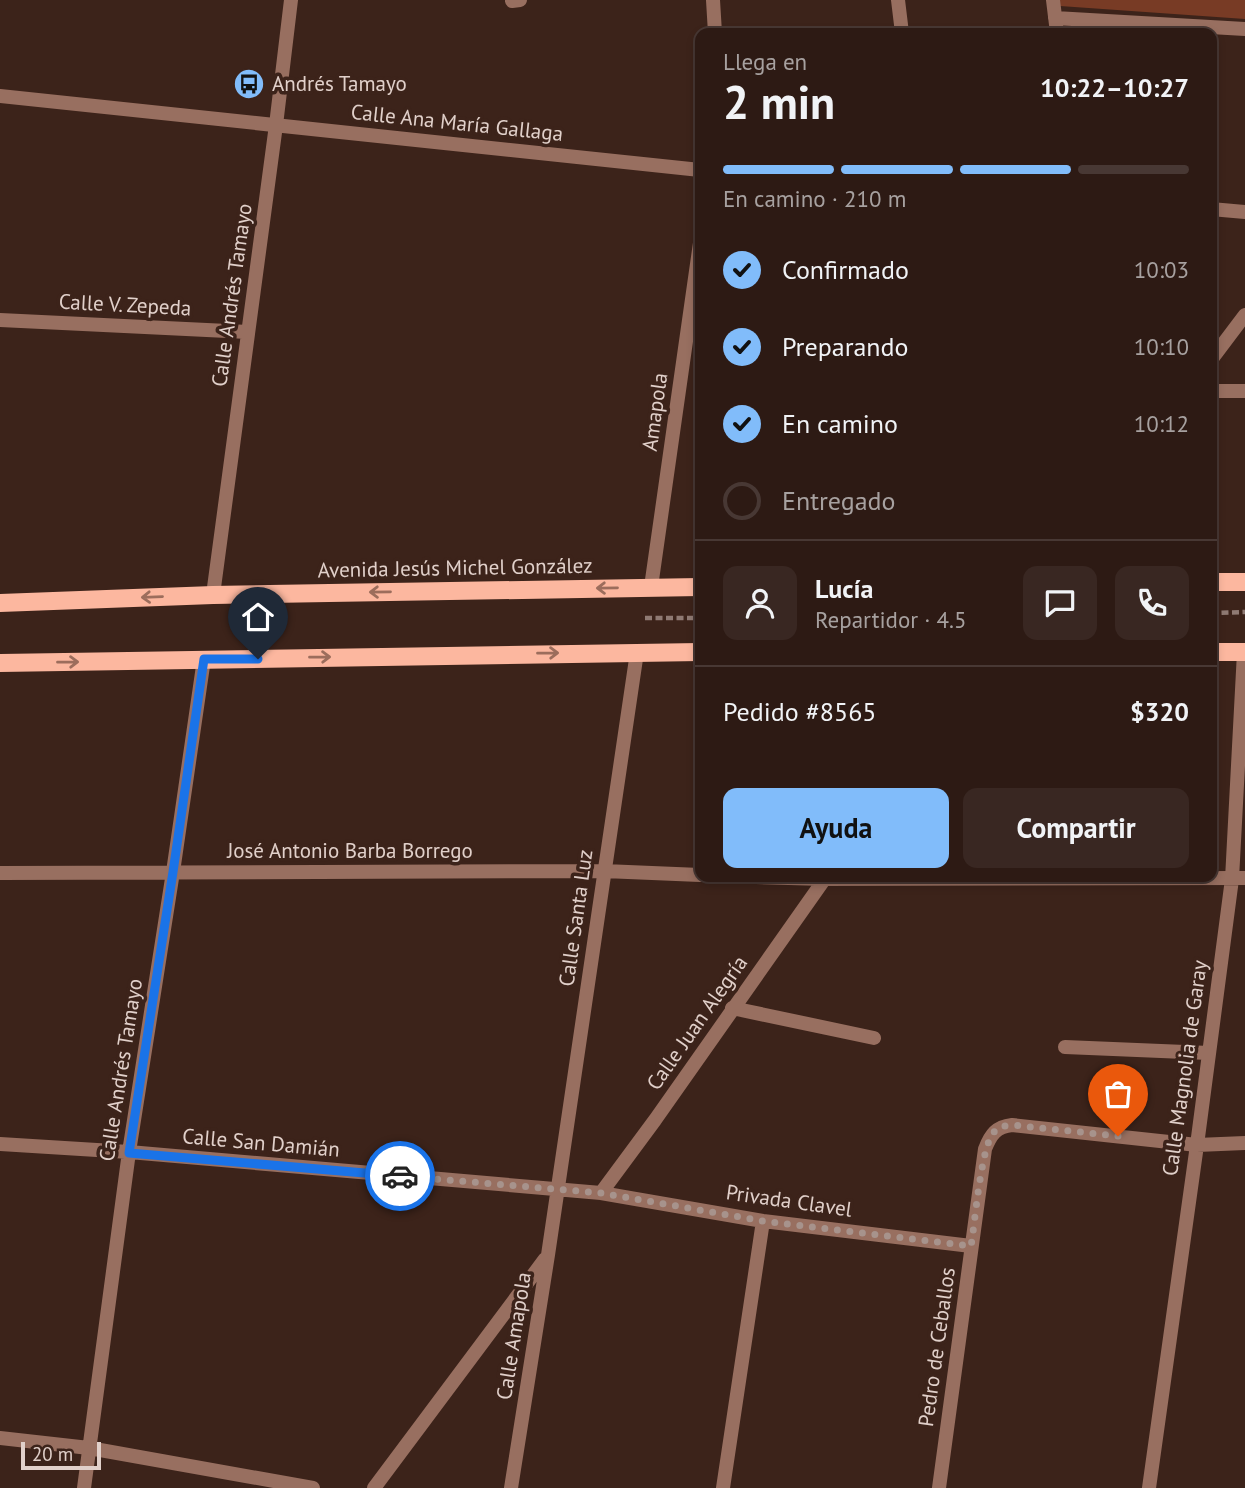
<!DOCTYPE html>
<html lang="es">
<meta charset="utf-8">
<style>
body{margin:0;font-family:"PT Sans",sans-serif;background:#392722;color:#f1f3f6;height:100vh;display:flex;flex-direction:column;font-size:26px;white-space:nowrap}
*{box-sizing:border-box;margin:0}
p{font-size:23px;color:#a7a1a0}
.icon{flex:none;width:38px;height:38px;fill:none;stroke:currentColor;stroke-width:2;stroke-linecap:round;stroke-linejoin:round}
.map{position:relative;flex:1;overflow:hidden}
.sheet{position:absolute;left:695px;top:28px;width:522px;height:854px;display:flex;flex-direction:column;background:#2d1a14;border-radius:14px;box-shadow:0 4px 10px #0003,0 0 0 2px #483834}
.sheet>*{flex:none}
.scale{position:absolute;left:21px;bottom:18px;width:80px;box-sizing:border-box;padding-left:7px;border:4px solid #e1d0ca;border-top:0;font-size:19px;line-height:24px;white-space:nowrap;color:#e1d0ca;-webkit-text-stroke:5px #3c231a;paint-order:stroke}
.pin{position:absolute;display:grid;place-items:center;width:60px;height:60px;color:#fff;margin:-72px -30px;border-radius:50% 50% 50% 0;rotate:-45deg;box-shadow:0 0 7px #0007}
.pin .icon{rotate:45deg}
.courier{position:absolute;display:grid;place-items:center;width:70px;height:70px;margin:-35px;border:5px solid #1a73e8;border-radius:50%;background:#fff;color:#222;box-shadow:0 2px 9px #0007}
.headline em{font-style:normal;font-weight:800}
.headline div{display:flex;flex-direction:column-reverse}
.headline{display:flex;align-items:center;justify-content:space-between;height:119px;padding:0 28px}
h1{font-size:46px;font-weight:800;line-height:52px}
.bar{display:grid;grid-template-columns:repeat(4,1fr);gap:10px 7px;align-content:center;height:84px;padding:0 28px}
.bar i{height:9px;border-radius:5px;background:#483834}
.bar .on{background:#81bcfa}
.bar p{grid-column:span 4}
.line{display:flex;align-items:center;gap:18px;padding:0 28px;border-top:2px solid #483834}
.line div{flex:1}
.round{display:grid;place-items:center;flex:none;width:74px;height:74px;border-radius:14px;background:#392722}
ol{padding:0 28px;list-style:none}
li{display:flex;align-items:center;gap:21px;height:77px}
li p{margin-inline-start:auto}
li .icon{padding:7px;border-radius:50%;background:#81bcfa;color:#111;stroke-width:4}
li:last-child{color:#a7a1a0}
li i{width:38px;height:38px;border:4px solid #483834;border-radius:50%}
.action{display:flex;gap:14px;margin-top:auto;padding:14px 28px}
.action a{flex:1;height:80px;border-radius:14px;background:#81bcfa;color:#111;font-size:28px;font-weight:800;line-height:80px;text-align:center}
.action a+a{background:#392722;color:#f1f3f6}
.map>svg:first-child{display:block}
</style>
<div class="map">
<svg width="1245" height="1488" viewBox="0 0 1245 1488">
<rect width="100%" height="100%" fill="#3c231a"/>
<path fill="#783b25" d="M1059,0H1245V19L1060,6Z"/>
<g fill="none" stroke-linecap="round" stroke-linejoin="round">
<path stroke="#8f7a73" stroke-width="4.5" stroke-dasharray="7 3.5" stroke-linecap="butt" d="M1211,613L1245,612
M645,618H700"/>
<path stroke="#986f60" stroke-width="14" d="M713,0L715,33
M898,0L902,33
M1053,0L1057,33
M512,1L520,0
M1055,18L1245,29
M0,96L700,170
M1211,209L1245,212
M0,320L248,332
M1211,360L1245,315
M1211,391H1245
M651,587L700,243
M213,595L276,125L291,0
M0,873L604,871L700,875
M756,877L824,879L1245,878
M732,1008L874,1038
M1065,1047L1209,1053
M0,1144L129,1152L601,1193L763,1221L971,1246
M601,1193L655,1120L826,877
M0,1438L89,1448L313,1488
M84,1488L129,1152L173,872L204,659
M374,1488L545,1259
M511,1488L548,1255L637,652
M723,1488L763,1221
M939,1488L985,1149C991,1134 996,1127 1012,1125L1197,1145L1245,1143
M1149,1488L1197,1145L1232,879L1244,652"/>
<path stroke="#fcb79f" stroke-width="18" d="M1211,582H1245
M0,603L213,595L700,587
M1211,652H1245
M0,663L700,652"/>
</g>
<defs><path id="oneway-shaft" d="M-6 0H5M1.5-3L5.5 0L1.5 3" fill="none" stroke-width="1.6" stroke-linecap="round" stroke-linejoin="round" transform="scale(1.75)"/></defs>
<g stroke="#9c6d5c">
<use href="#oneway-shaft" transform="translate(607 588) rotate(179)"/>
<use href="#oneway-shaft" transform="translate(380 592) rotate(179)"/>
<use href="#oneway-shaft" transform="translate(152 597) rotate(178)"/>
<use href="#oneway-shaft" transform="translate(548 653) rotate(-1)"/>
<use href="#oneway-shaft" transform="translate(320 657) rotate(-1)"/>
<use href="#oneway-shaft" transform="translate(68 662) rotate(-1)"/>
</g>
<g fill="none" stroke-linecap="round" stroke-linejoin="round">
<path stroke="#a7938c" stroke-width="7" stroke-dasharray="0 12.6" d="M400,1176L601,1193L763,1221L971,1246C975,1222 981,1149 993,1133C998,1127 1004,1126 1012,1125L1118,1136"/>
<path stroke="#1a73e8" stroke-width="9" d="M258,659H204L173,872L129,1153L400,1176"/>
</g>
<defs>
<g id="bus-disc" transform="scale(1.575)"><circle r="9.5" fill="#81bcfa" stroke="#3c231a"/><path d="M-5-6H5V4H4V6H2V4H-2V6H-4V4H-5ZM-3.5-4V0h7V-4ZM-3.5 1.2v1.5H-2V1.2ZM2 1.2v1.5H3.5V1.2Z" fill="#111"/></g>
</defs>
<g fill-rule="evenodd">
<use href="#bus-disc" x="249" y="84"/>
</g>
<g text-anchor="middle" stroke-width="7" stroke-linejoin="round" paint-order="stroke">
<g font-size="21" fill="#e1d0ca" stroke="#3c231a" text-anchor="start">
<text x="272" y="91">Andrés Tamayo</text>
</g>
<g font-size="21" fill="#e1d0ca" stroke="#3c231a">
<text transform="translate(457 123) rotate(6)" y="7">Calle Ana María Gallaga</text>
<text transform="translate(232 295) rotate(-82)" y="7">Calle Andrés Tamayo</text>
<text transform="translate(125 305) rotate(3)" y="7">Calle V. Zepeda</text>
<text transform="translate(655 412) rotate(-82)" y="7">Amapola</text>
<text transform="translate(455 568) rotate(-1)" y="7">Avenida Jesús Michel González</text>
<text x="350" y="858">José Antonio Barba Borrego</text>
<text transform="translate(576 918) rotate(-82)" y="7">Calle Santa Luz</text>
<text transform="translate(697 1023) rotate(-55)" y="7">Calle Juan Alegría</text>
<text transform="translate(1185 1068) rotate(-82)" y="7">Calle Magnolia de Garay</text>
<text transform="translate(121 1070) rotate(-81)" y="7">Calle Andrés Tamayo</text>
<text transform="translate(261 1143) rotate(5)" y="7">Calle San Damián</text>
<text transform="translate(789 1201) rotate(8)" y="7">Privada Clavel</text>
<text transform="translate(514 1336) rotate(-81)" y="7">Calle Amapola</text>
<text transform="translate(937 1347) rotate(-82)" y="7">Pedro de Ceballos</text>
</g>
</g>
</svg>
<div class="scale">20 m</div>
<div class="pin" style="left:1118px;top:1136px;background:#ea580c"><svg class="icon" aria-label="bag" viewBox="0 0 24 24"><path d="M5 8h14l-1 12H6zM9 8a3 3 0 0 1 6 0"/></svg></div>
<div class="pin" style="left:258px;top:659px;background:#1f2937"><svg class="icon" aria-label="home" viewBox="0 0 24 24"><path d="M3 11l9-7 9 7M6 9v11h12V9"/></svg></div>
<div class="courier" style="left:400px;top:1176px"><svg class="icon" aria-label="car" viewBox="0 0 24 24"><path d="M5 17H2v-5l4-1 3-4h7l3 4 3 1v5h-3M9 17h6M6 11h13"/><circle cx="7" cy="17" r="2"/><circle cx="17" cy="17" r="2"/></svg></div>
<section class="sheet">
<div class="headline"><div><h1>2 min</h1><p>Llega en</p></div><em>10:22–10:27</em></div>
<div class="bar"><i class="on"></i><i class="on"></i><i class="on"></i><i></i><p>En camino · 210 m</p></div>
<ol>
<li><svg class="icon" aria-label="check" viewBox="0 0 24 24"><path d="M5 12l5 5 9-10"/></svg>Confirmado<p>10:03</p></li>
<li><svg class="icon" aria-label="check" viewBox="0 0 24 24"><path d="M5 12l5 5 9-10"/></svg>Preparando<p>10:10</p></li>
<li><svg class="icon" aria-label="check" viewBox="0 0 24 24"><path d="M5 12l5 5 9-10"/></svg>En camino<p>10:12</p></li>
<li><i></i>Entregado</li>
</ol>
<div class="line" style="height:126px"><a class="round"><svg class="icon" aria-label="person" viewBox="0 0 24 24"><circle cx="12" cy="8" r="4"/><path d="M4 21q1-7 8-7t8 7"/></svg></a><div><b>Lucía</b><p>Repartidor · 4.5</p></div><a class="round"><svg class="icon" aria-label="chat" viewBox="0 0 24 24"><path d="M4 5h16v11H9l-5 4z"/></svg></a><a class="round"><svg class="icon" aria-label="phone" viewBox="0 0 24 24"><path d="M5 4h4l2 5-3 2q2 4 5 5l2-3 5 2v4C11 20 4 13 5 4z"/></svg></a></div>
<div class="line" style="height:91px"><div>Pedido #8565</div><b>$320</b></div>
<div class="action"><a>Ayuda</a><a>Compartir</a></div>
</section>
</div>
